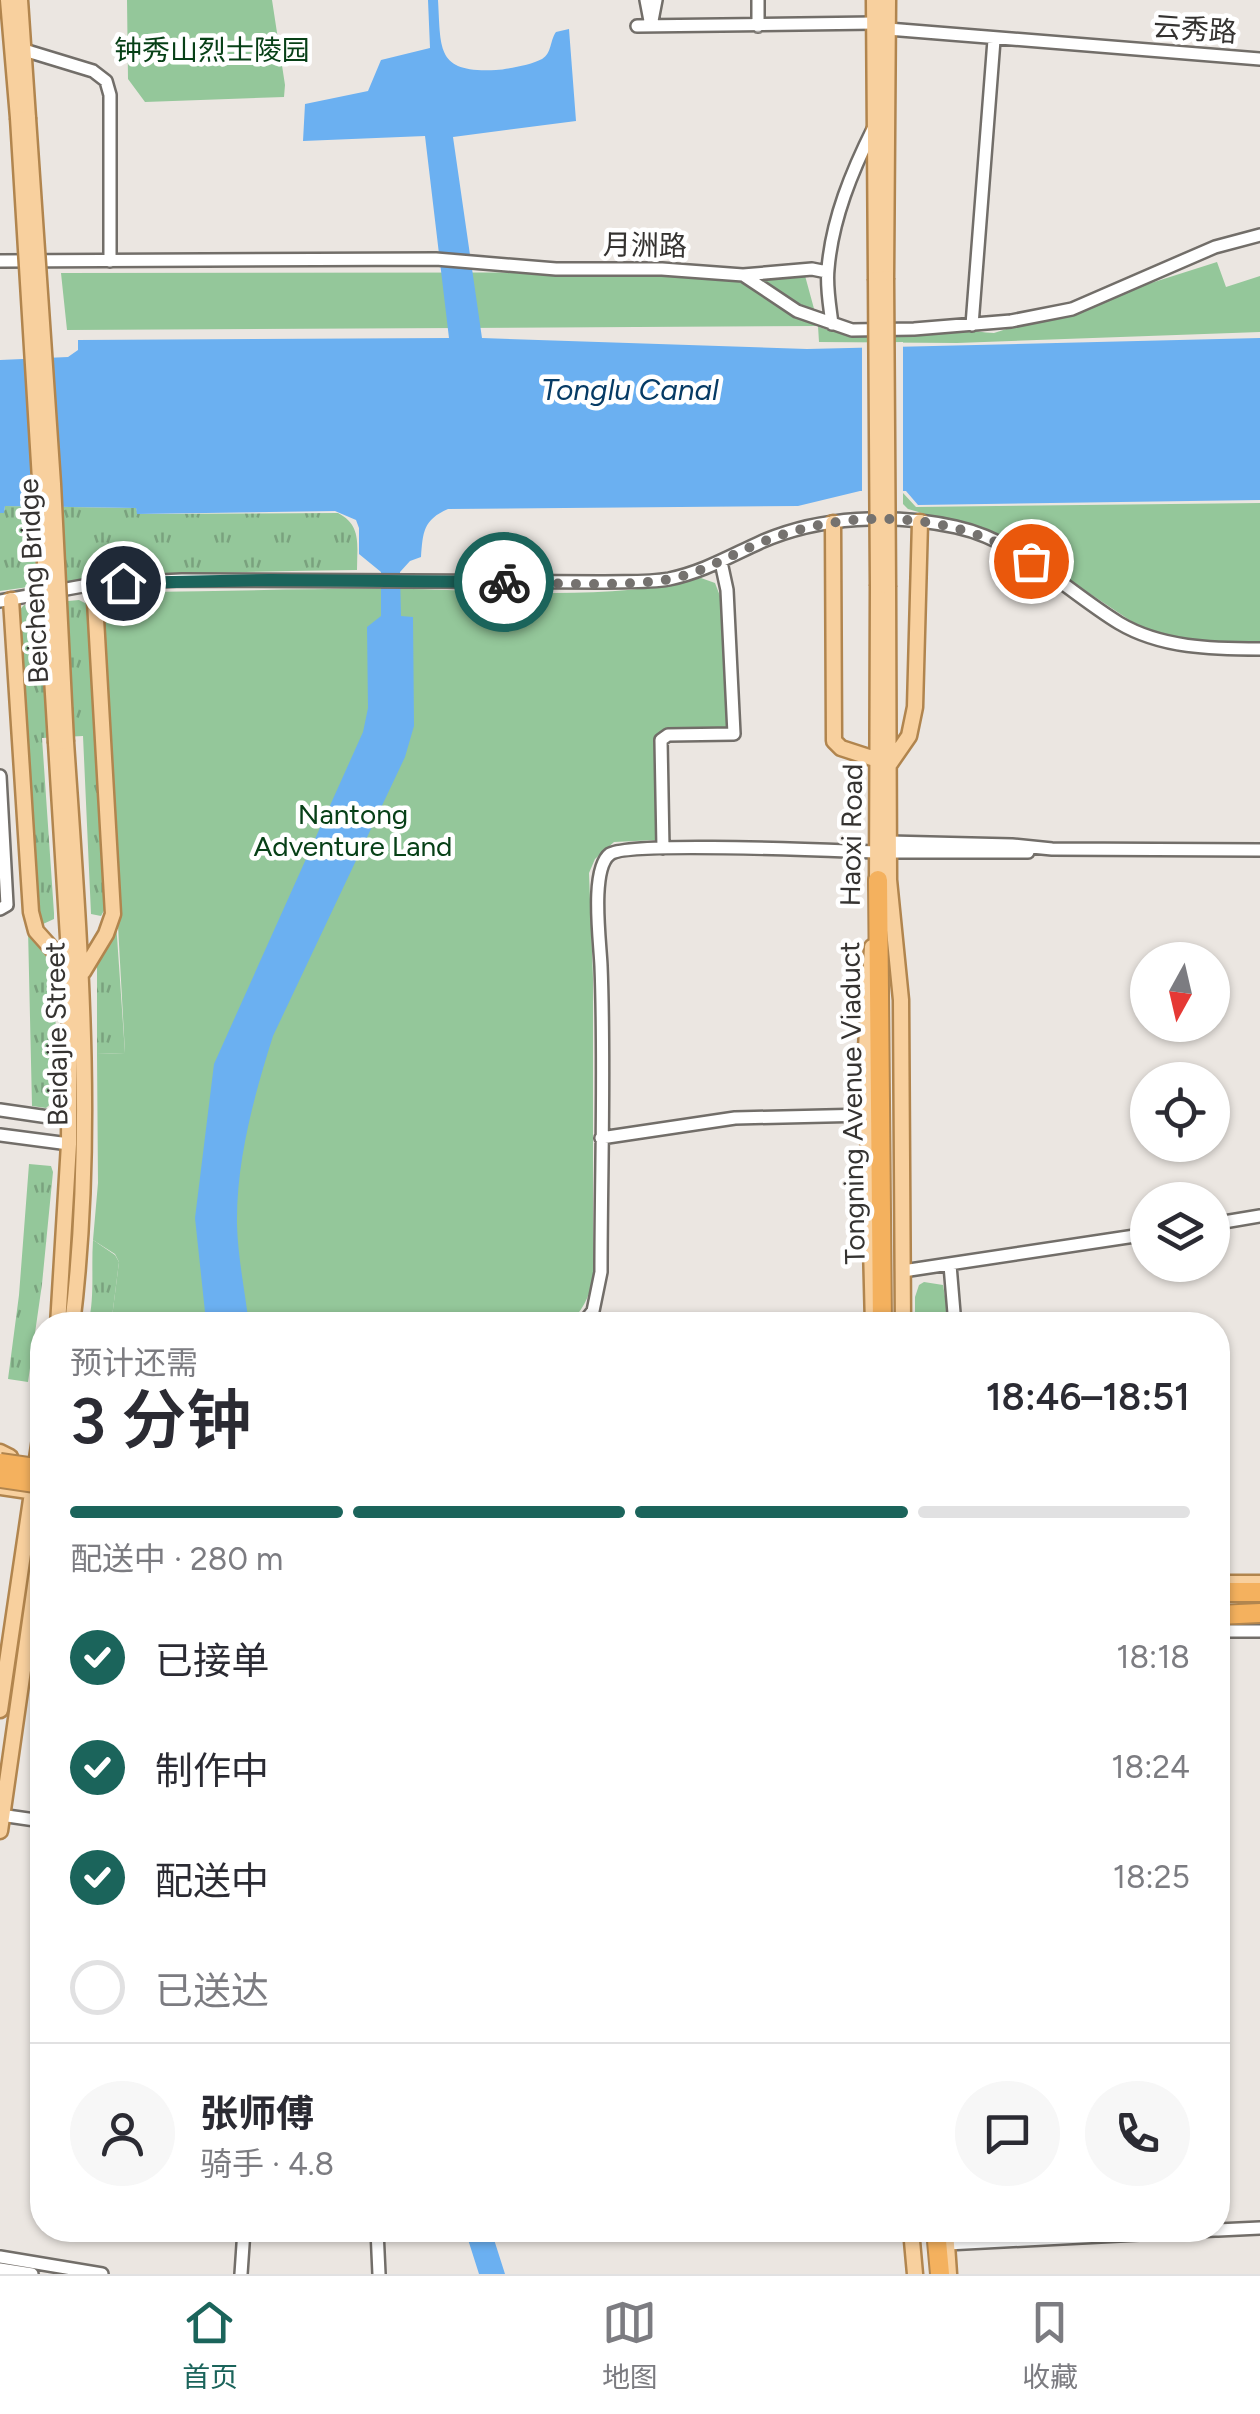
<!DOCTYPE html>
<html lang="zh">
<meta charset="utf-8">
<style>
body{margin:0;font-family:Figtree,"Noto Sans SC",sans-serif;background:#f7f7f7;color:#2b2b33;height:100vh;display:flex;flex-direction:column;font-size:38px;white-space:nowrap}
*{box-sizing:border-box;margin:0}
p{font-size:32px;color:#7c7c81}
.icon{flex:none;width:55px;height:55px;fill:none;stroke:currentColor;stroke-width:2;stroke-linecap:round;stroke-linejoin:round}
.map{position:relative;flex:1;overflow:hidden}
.side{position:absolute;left:30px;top:1312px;width:1200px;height:930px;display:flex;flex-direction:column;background:#fff;border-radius:40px;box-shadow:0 2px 8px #0004}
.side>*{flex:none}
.needle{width:65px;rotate:188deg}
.controls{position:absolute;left:1130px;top:942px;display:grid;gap:20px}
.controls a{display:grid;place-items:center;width:100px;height:100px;border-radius:50%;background:#fff;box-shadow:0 2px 8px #0004;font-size:50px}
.pin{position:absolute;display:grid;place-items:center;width:85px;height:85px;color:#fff;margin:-42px;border:5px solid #fff;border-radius:50%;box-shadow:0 2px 10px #0007}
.courier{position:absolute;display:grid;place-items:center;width:100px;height:100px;margin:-50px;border:8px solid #1b645b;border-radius:50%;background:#fff;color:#222;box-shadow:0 2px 12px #0007}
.headline em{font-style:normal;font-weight:600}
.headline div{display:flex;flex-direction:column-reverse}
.headline{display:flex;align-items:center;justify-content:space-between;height:170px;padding:0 40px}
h1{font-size:65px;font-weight:600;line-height:75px}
.bar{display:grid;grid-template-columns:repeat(4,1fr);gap:15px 10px;align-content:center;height:120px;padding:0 40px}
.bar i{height:12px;border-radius:8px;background:#e1e1e2}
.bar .current{background:#1b645b}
.bar p{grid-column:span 4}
.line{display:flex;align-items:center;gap:25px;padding:0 40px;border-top:2px solid #e1e1e2}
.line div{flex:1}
.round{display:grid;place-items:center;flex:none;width:105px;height:105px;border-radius:52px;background:#f7f7f7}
ol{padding:0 40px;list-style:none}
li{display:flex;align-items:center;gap:30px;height:110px}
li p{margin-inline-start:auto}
li .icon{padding:10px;border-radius:50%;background:#1b645b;color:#fff;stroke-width:4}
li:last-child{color:#7c7c81}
li i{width:55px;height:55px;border:5px solid #e1e1e2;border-radius:50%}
.tab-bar{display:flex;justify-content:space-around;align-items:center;height:140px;border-top:2px solid #e1e1e2;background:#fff;font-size:28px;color:#7c7c81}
.tab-bar a{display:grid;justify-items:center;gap:5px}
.tab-bar .current{color:#1b645b}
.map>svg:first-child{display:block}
</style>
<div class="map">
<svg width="1260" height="2274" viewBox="0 0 1260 2274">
<defs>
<pattern id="grass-tufts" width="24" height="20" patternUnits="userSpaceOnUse" patternTransform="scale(2.5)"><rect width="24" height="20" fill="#94c79a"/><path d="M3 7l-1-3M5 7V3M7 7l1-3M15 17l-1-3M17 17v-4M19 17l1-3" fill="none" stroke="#7aa27e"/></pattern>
</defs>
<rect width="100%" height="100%" fill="#ebe6e1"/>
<path fill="url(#grass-tufts)" d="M5,506L136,508L138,514L338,513C362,525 357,546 357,570C238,572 118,572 0,591V513L4,512Z
M79,600L87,604L88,609L107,905L101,916L91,914L83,736L42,738L54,913V919L43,924L38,921L17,613L24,605Z
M116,922L125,1053L97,1054V961Z
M28,929L56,971L55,1100L46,1108L32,1106Z
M29,1164L51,1166L53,1172L42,1284L28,1382L8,1379L19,1295Z
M93,1240L115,1255L119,1262L111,1325H88C95,1296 91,1270 93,1240Z"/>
<path fill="#94c79a" d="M127,0H272L285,85L284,97L145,102L128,79Z
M1217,262L1226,287L1260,276V332L957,343L819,342L818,326L67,330L61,273L804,272L819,327C869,345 912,330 962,330C973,330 983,333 994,333Z
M903,493L916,507L1260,503V644H1210L1178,640L1140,627L1015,544L985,531L908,509L903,504Z
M701,578L715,583L720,596L727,729L669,731L656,736V840L614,842L595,859L589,873L593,978V1279C589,1298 582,1312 567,1325H111L119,1262L115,1254L93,1240L98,1183L97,1054L125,1053L100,598L106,594L145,592C234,591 323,588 412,589C502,591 615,601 701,578Z
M924,1282L943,1285L950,1325H915V1297L919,1285Z"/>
<path fill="#6bb0f1" d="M428,0H438C441,50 436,73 496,70C508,69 531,65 542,59C552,53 550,40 556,32L569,29L576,121L453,137L482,338L807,349L1260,338V500L918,505L906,491H860L798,506L448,509C423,520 423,532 421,557L410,561L400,572L401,616L413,617L414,726L405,757L273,1036C254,1096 236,1161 237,1225C238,1258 245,1292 249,1325H212V1319L205,1312L195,1218L214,1064L363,732L368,708L367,627L381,616V572L359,554V528L356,520L335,511L137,514L136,508L5,506L4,513H0V360L68,357L78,350V340L449,338L425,136L303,141L305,104L368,91L381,60L430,48Z
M465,2230H491L505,2274H479Z"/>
<path fill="#ebe6e1" d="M903,342V496H862V343Z"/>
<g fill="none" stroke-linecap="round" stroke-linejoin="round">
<g stroke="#726e69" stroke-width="16">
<path id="minor" d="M646,0L651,26L656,0
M758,0V26
M637,26L875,23
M888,29L1260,59
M24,50L93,71L106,81L110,95V261
M0,261L436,259L556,269H662L743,275L797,311L852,330L914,329L1011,321L1072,309L1215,247L1260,235
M743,275L812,269L827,272
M832,324C830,307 826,287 828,269C832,219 852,171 874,127
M972,325L994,40
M0,601L94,584L182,580L600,582C623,581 647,583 669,579C703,572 730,556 761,542C820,516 893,513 956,527C1020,541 1065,590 1119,623C1161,648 1212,649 1260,649
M0,776L7,905L0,909
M889,842L1012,845L1052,849L1260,850
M663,848L661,740L668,735L734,734L727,590L721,562
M889,852H1028
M0,1110L69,1120
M0,1135L69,1144
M601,1138L735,1118L868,1115
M1212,1224L1260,1216
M950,1265L955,1325
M903,1271L1148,1234
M582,1325L593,1311L601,1272C601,1170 605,1067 601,966C600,941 590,869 610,854C628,841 841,851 878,852
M1218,1631H1260
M0,1815L42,1821
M377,2230L379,2274
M1218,2230L1260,2228
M947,2244L1215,2230
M0,2257L102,2274
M0,2269L32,2274
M241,2274L244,2230"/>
</g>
<g stroke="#b1854e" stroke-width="19">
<path id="major" d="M8,0L18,118
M20,0L28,118
M874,0L876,279
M886,278L888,0
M833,523L834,741L841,748L878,760
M888,587L889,880L901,1000L903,1325
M11,600L31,912L36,931L70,969
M66,742C79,936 96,1131 72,1325
M56,743L70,970L69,1144L58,1325
M889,765L909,736L915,707L920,522
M877,890L878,586
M872,947L866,1048L873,1325
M83,972L106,934L113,914L94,584
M0,1452L10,1457
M0,1487L42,1493
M1218,1583H1260
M0,1710L42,1425
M0,1831L42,1537
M911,2230L915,2274
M946,2230L949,2274"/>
</g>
<g stroke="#b1854e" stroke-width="22">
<path id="highway" d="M878,880L882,1325
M1218,1592H1260
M1218,1615L1260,1613
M936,2230L940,2274"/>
</g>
<use href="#minor" stroke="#fff" stroke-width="11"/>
<use href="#major" stroke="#f8d09e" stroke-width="14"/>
<use href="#highway" stroke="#f4b15e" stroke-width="18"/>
<g stroke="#b1854e" stroke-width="19" stroke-linecap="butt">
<path id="major-bridge" d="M18,118L56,743
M28,118L53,484L66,742
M886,278L888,587
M876,279L878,586"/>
</g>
<g stroke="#b1854e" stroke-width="22" stroke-linecap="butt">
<path id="highway-bridge" d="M0,1463L42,1469
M0,1478L42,1484"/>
</g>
<use href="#major-bridge" stroke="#f8d09e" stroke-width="14"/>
<use href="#highway-bridge" stroke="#f4b15e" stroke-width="18"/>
</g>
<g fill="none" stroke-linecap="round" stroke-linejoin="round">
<path stroke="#75726f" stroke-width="10" stroke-dasharray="0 18" d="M504,582C556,583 613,587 665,580C702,574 731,554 765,541C851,507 953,511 1031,561"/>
<path stroke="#1b645b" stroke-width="12" d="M123,583L270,580L504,582"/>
</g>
<g text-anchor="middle" stroke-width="9" stroke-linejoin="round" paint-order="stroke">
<g font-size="28" fill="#353331" stroke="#fff">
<text transform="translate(1195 29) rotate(4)" y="10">云秀路</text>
<text transform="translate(645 245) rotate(1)" y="10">月洲路</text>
<text transform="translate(33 581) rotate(-93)" y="10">Beicheng Bridge</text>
<text transform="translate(851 835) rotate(-89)" y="10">Haoxi Road</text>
<text transform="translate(56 1034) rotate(-91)" y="10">Beidajie Street</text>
<text transform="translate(852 1103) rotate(-91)" y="10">Tongning Avenue Viaduct</text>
</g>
<g font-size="28" fill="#074017" stroke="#fff">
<text x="212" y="60">钟秀山烈士陵园</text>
<text x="353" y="824">Nantong<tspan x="353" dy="32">Adventure Land</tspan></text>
</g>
<g font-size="30" font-style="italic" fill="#063b65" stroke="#fff">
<text x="630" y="400">Tonglu Canal</text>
</g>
</g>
</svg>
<div class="controls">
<a><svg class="needle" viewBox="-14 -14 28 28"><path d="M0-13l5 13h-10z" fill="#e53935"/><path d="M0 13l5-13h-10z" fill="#7c7c81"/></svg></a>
<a><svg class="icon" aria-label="locate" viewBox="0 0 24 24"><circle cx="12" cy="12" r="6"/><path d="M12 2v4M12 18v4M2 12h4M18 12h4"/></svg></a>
<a><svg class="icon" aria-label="layers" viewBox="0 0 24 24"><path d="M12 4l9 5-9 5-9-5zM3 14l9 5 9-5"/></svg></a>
</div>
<div class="pin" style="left:1031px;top:561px;background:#ea580c"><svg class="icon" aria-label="bag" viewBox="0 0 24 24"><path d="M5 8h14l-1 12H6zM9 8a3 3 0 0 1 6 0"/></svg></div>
<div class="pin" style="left:123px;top:583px;background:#1f2937"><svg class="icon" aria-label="home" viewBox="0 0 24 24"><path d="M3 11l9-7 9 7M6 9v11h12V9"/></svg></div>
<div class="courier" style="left:504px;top:582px"><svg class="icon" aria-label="bike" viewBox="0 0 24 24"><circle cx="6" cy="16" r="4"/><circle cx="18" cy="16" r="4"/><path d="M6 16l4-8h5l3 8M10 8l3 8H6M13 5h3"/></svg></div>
<section class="side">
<div class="headline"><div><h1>3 分钟</h1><p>预计还需</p></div><em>18:46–18:51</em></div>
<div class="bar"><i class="current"></i><i class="current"></i><i class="current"></i><i></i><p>配送中 · 280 m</p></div>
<ol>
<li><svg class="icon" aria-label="check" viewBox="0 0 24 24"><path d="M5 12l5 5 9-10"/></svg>已接单<p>18:18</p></li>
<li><svg class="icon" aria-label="check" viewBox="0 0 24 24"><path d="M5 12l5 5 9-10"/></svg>制作中<p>18:24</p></li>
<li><svg class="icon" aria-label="check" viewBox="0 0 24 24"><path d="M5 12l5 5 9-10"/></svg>配送中<p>18:25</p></li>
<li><i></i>已送达</li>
</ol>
<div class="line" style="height:180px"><a class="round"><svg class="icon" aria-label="person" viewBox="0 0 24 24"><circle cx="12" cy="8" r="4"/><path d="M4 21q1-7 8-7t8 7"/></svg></a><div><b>张师傅</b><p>骑手 · 4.8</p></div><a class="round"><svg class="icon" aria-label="chat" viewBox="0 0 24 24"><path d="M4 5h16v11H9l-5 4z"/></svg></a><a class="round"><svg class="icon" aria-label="phone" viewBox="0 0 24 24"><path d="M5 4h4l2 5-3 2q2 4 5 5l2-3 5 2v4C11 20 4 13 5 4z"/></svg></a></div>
</section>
</div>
<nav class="tab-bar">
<a class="current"><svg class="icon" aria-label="home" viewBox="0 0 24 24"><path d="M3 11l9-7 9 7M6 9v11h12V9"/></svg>首页</a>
<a><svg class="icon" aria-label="map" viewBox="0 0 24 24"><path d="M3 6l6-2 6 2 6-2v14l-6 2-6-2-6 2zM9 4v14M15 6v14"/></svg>地图</a>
<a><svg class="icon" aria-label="saved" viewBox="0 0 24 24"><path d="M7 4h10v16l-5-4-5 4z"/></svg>收藏</a>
</nav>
